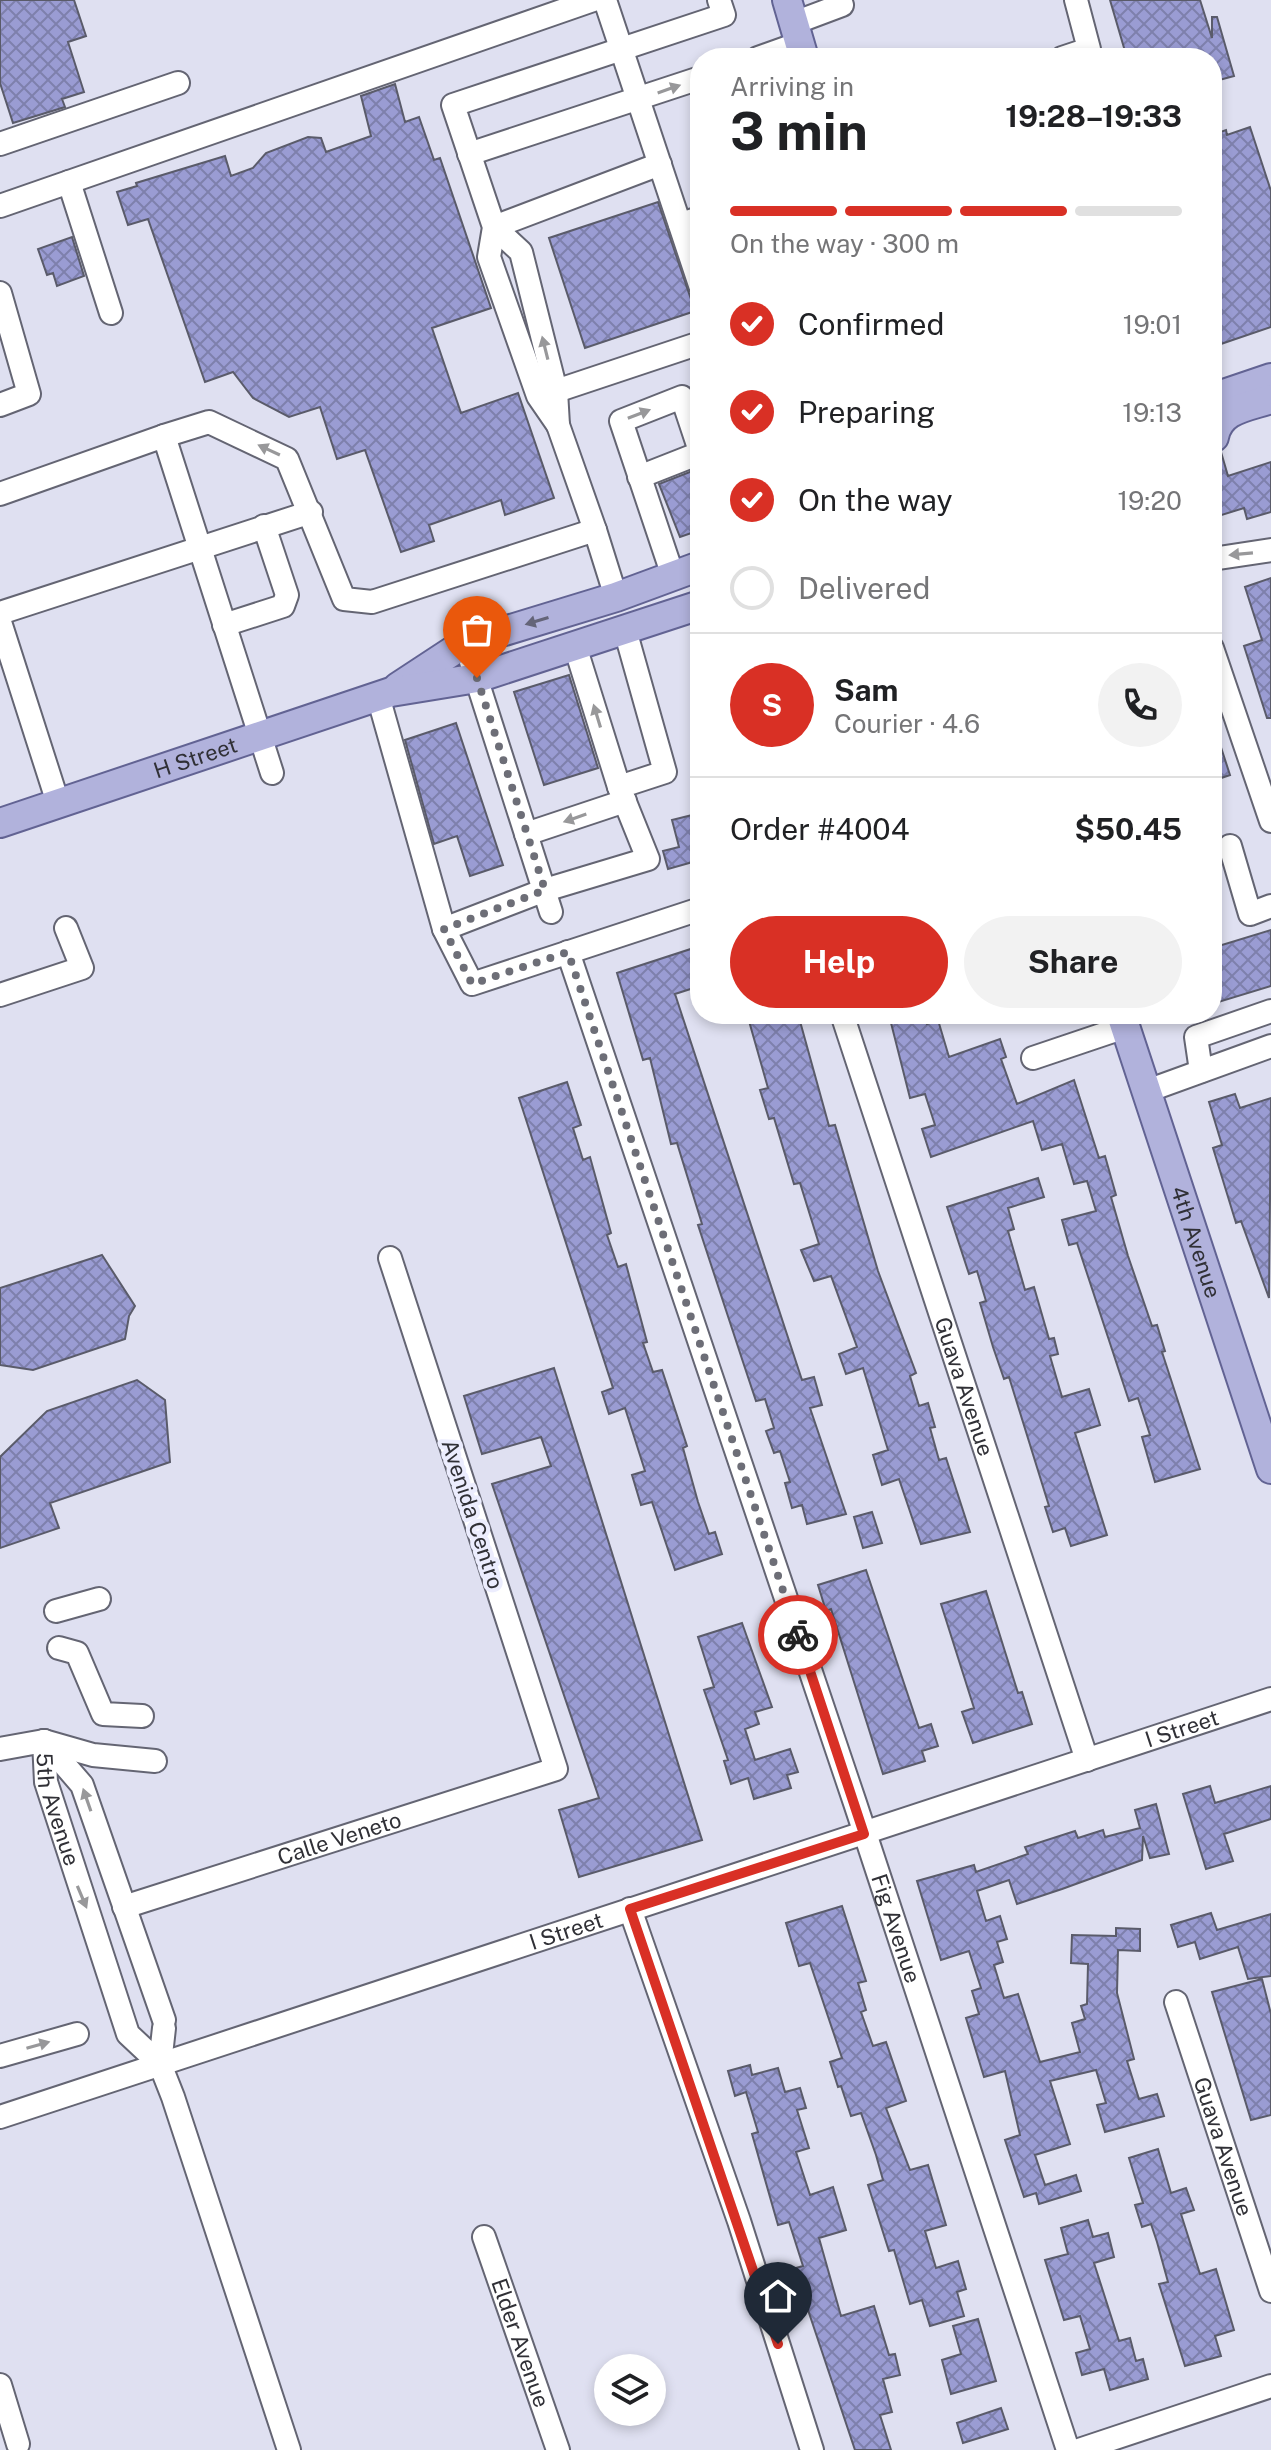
<!DOCTYPE html>
<meta charset="utf-8">
<style>
body{margin:0;font-family:"Public Sans",sans-serif;background:#f2f2f2;color:#202124;height:100vh;display:flex;flex-direction:column;font-size:30px;white-space:nowrap}
*{box-sizing:border-box;margin:0}
p{font-size:26px;color:#757577}
.icon{flex:none;width:44px;height:44px;fill:none;stroke:currentColor;stroke-width:2;stroke-linecap:round;stroke-linejoin:round}
.map{position:relative;flex:1;overflow:hidden}
.sheet{position:absolute;left:690px;top:48px;width:532px;height:976px;display:flex;flex-direction:column;background:#fff;border-radius:32px;box-shadow:0 4px 12px #0003}
.sheet>*{flex:none}
.controls{position:absolute;left:594px;top:2354px;display:grid;gap:16px}
.controls a{display:grid;place-items:center;width:72px;height:72px;border-radius:50%;background:#fff;box-shadow:0 4px 12px #0003;font-size:40px}
.pin{position:absolute;display:grid;place-items:center;width:68px;height:68px;color:#fff;margin:-82px -34px;border-radius:50% 50% 50% 0;rotate:-45deg;box-shadow:0 0 8px #0007}
.pin .icon{rotate:45deg}
.courier{position:absolute;display:grid;place-items:center;width:80px;height:80px;margin:-40px;border:6px solid #d93025;border-radius:50%;background:#fff;color:#222;box-shadow:0 2px 10px #0007}
.head em{font-style:normal;font-weight:700}
.head div{display:flex;flex-direction:column-reverse}
.head{display:flex;align-items:center;justify-content:space-between;height:136px;padding:0 40px}
h1{font-size:52px;font-weight:700;line-height:60px}
.bar{display:grid;grid-template-columns:repeat(4,1fr);gap:12px 8px;align-content:center;height:96px;padding:0 40px}
.bar i{height:10px;border-radius:6px;background:#e0e0e0}
.bar .selected{background:#d93025}
.bar p{grid-column:span 4}
.line{display:flex;align-items:center;gap:20px;padding:0 40px;border-top:2px solid #e0e0e0}
.line div{flex:1}
.round{display:grid;place-items:center;flex:none;width:84px;height:84px;border-radius:42px;background:#f2f2f2}
ol{padding:0 40px;list-style:none}
li{display:flex;align-items:center;gap:24px;height:88px}
li p{margin-inline-start:auto}
li .icon{padding:8px;border-radius:50%;background:#d93025;color:#fff;stroke-width:4}
li:last-child{color:#757577}
li i{width:44px;height:44px;border:4px solid #e0e0e0;border-radius:50%}
.primary-button{display:flex;gap:16px;margin-top:auto;padding:16px 40px}
.primary-button a{flex:1;height:92px;border-radius:48px;background:#d93025;color:#fff;font-size:32px;font-weight:700;line-height:92px;text-align:center}
.primary-button a+a{background:#f2f2f2;color:#202124}
.map>svg:first-child{display:block}
</style>
<div class="map">
<svg width="1271" height="2450" viewBox="0 0 1271 2450">
<defs>
<pattern id="building-cross-hatch" width="8" height="8" patternUnits="userSpaceOnUse" patternTransform="scale(2)"><rect width="8" height="8" fill="#9a9cd3"/><path d="M0 0l8 8M0 8l8-8" fill="none" stroke="#7e80ac"/></pattern>
</defs>
<rect width="100%" height="100%" fill="#dfe0f1"/>
<path fill="url(#building-cross-hatch)" stroke="#5a5b6a" stroke-width="2" d="M0,0H74L86,36L68,42L84,92L62,99L65,107L13,123L0,83Z
M1110,0H1200L1212,38V17H1217L1234,76L1212,82V58H1127Z
M395,84L405,122L419,117L434,160L440,158L491,308L432,328L461,413L518,393L554,498L505,515L501,500L429,525L434,541L401,552L365,450L337,459L320,407L289,417L253,398L233,372L205,382L148,219L128,225L117,192L137,186L136,183L225,156L231,176L253,168L266,153L308,137L321,138L326,152L371,136L361,96Z
M1250,127L1271,191V327L1212,347V135L1226,130L1227,135Z
M658,202L695,311L585,348L549,238Z
M72,237L84,276L57,286L53,273L47,275L38,249Z
M1221,452L1228,476L1271,462V512L1247,519L1244,508L1212,518V453Z
M700,468V530L680,537L659,484Z
M1271,578V718H1267L1244,646L1262,640L1245,587Z
M569,675L598,768L544,785L514,692Z
M456,723L503,865L470,876L457,836L434,844L405,740Z
M1212,729H1215L1230,775L1212,781Z
M700,813V860L668,869L663,851L679,847L672,820Z
M1271,930V986L1212,1004V948Z
M700,946V986L675,994L802,1380L814,1377L822,1405L810,1408L846,1514L807,1524L802,1505L792,1508L785,1483L790,1482L780,1451L774,1453L766,1431L774,1428L765,1399L756,1401L743,1362L698,1225L702,1224L677,1143L671,1144L650,1058L643,1060L617,973Z
M747,1014H798L829,1126L835,1125L878,1271L916,1373L910,1376L919,1406L928,1403L935,1427L930,1428L939,1460L946,1458L970,1532L921,1544L899,1479L882,1485L873,1455L888,1450L863,1368L846,1374L839,1354L857,1347L831,1276L814,1281L801,1250L819,1244L800,1183L794,1184L774,1118L769,1119L760,1090L768,1088Z
M907,1014H924L927,1024L938,1020L949,1057L1000,1039L1006,1057L1001,1059L1017,1104L1074,1080L1099,1158L1105,1156L1116,1195L1111,1197L1128,1256L1152,1326L1157,1325L1165,1351L1162,1352L1200,1469L1155,1482L1142,1437L1150,1435L1138,1398L1129,1401L1077,1243L1069,1245L1062,1220L1096,1211L1087,1181L1074,1184L1062,1144L1042,1150L1033,1121L931,1157L922,1129L935,1125L925,1094L910,1098L890,1019Z
M567,1082L581,1125L573,1128L583,1160L590,1157L611,1233L607,1235L618,1267L626,1264L647,1342L643,1343L653,1372L662,1370L687,1446L683,1448L698,1502L709,1534L715,1532L722,1554L675,1570L652,1502L641,1505L632,1475L645,1471L625,1408L609,1414L602,1392L613,1388L519,1098Z
M1235,1094L1240,1108L1271,1098L1269,1298L1241,1221L1236,1223L1213,1148L1222,1145L1209,1102Z
M1038,1178L1044,1197L1008,1208L1014,1229L1008,1231L1025,1290L1034,1287L1049,1339L1054,1338L1058,1354L1050,1356L1062,1397L1089,1389L1100,1425L1075,1433L1107,1535L1071,1546L1065,1528L1053,1532L1045,1507L1049,1506L1009,1377L1004,1379L993,1347L980,1303L986,1301L977,1271L969,1274L947,1207Z
M102,1255L135,1306L129,1316L125,1339L33,1370L0,1365V1288Z
M554,1368L702,1840L579,1877L559,1810L599,1798L492,1484L551,1466L541,1437L482,1454L464,1396Z
M137,1380L165,1400L170,1462L50,1503L59,1528L0,1548V1457L47,1411Z
M872,1512L882,1543L863,1548L854,1517Z
M866,1570L919,1728L931,1724L938,1746L922,1751L925,1761L883,1774L831,1609L826,1611L818,1585Z
M986,1591L1018,1693L1022,1692L1032,1724L973,1743L962,1712L974,1708L941,1604Z
M742,1623L772,1707L755,1712L759,1724L745,1729L755,1760L790,1749L798,1772L787,1775L791,1788L754,1799L748,1778L731,1784L724,1761L728,1760L704,1690L714,1687L698,1637Z
M1210,1786L1215,1803L1271,1786V1819L1224,1834L1233,1861L1206,1869L1183,1794Z
M1156,1804L1169,1854L1150,1858L1143,1836L1142,1860L1062,1889L1017,1904L1009,1880L977,1891L986,1921L1000,1916L1007,1939L997,1942L1003,1962L994,1965L1004,1998L1018,1994L1040,2062L1080,2052L1072,2023L1085,2019L1081,2006L1087,2004L1088,1964L1071,1963L1072,1935L1116,1936V1928L1140,1929V1951L1118,1950L1117,1993L1134,2059L1127,2061L1139,2099L1157,2094L1164,2116L1105,2132L1097,2105L1106,2103L1096,2070L1050,2081L1070,2144L1035,2155L1045,2185L1076,2175L1081,2191L1039,2204L1036,2193L1024,2197L1005,2140L1020,2135L1005,2071L984,2077L966,2018L979,2014L972,1991L981,1988L969,1951L941,1960L917,1881L974,1865L976,1872L1028,1854L1025,1847L1075,1831L1078,1838L1103,1830L1105,1837L1140,1828L1135,1810Z
M842,1906L866,1981L858,1983L866,2010L861,2012L873,2046L886,2042L906,2101L886,2108L910,2170L928,2165L946,2225L925,2231L936,2268L958,2261L966,2289L957,2292L964,2316L930,2326L922,2300L910,2304L894,2250L889,2251L868,2185L883,2180L876,2155L861,2113L851,2116L841,2086L838,2087L830,2062L842,2058L810,1963L799,1966L786,1923Z
M1211,1913L1217,1930L1271,1914V1976L1248,1979L1238,1947L1200,1959L1195,1942L1178,1947L1171,1925Z
M1262,1979L1271,2014V2115L1251,2120L1212,1992Z
M750,2065L752,2075L778,2068L785,2092L800,2088L806,2108L797,2110L809,2148L796,2152L810,2195L833,2187L846,2230L819,2238L841,2316L874,2306L889,2355L895,2354L900,2375L883,2379L892,2412L880,2415L891,2450H855L807,2307L796,2268L803,2266L789,2222L778,2225L752,2134L758,2132L746,2092L735,2096L728,2071Z
M1158,2149L1171,2193L1186,2188L1194,2210L1181,2214L1200,2274L1216,2269L1234,2330L1215,2336L1221,2356L1185,2366L1159,2284L1168,2282L1157,2242L1151,2224L1142,2227L1135,2205L1143,2203L1129,2158Z
M1088,2220L1093,2237L1108,2233L1114,2257L1094,2263L1119,2341L1130,2338L1136,2361L1143,2359L1148,2379L1110,2390L1104,2369L1082,2375L1076,2353L1090,2349L1080,2316L1064,2320L1045,2260L1068,2254L1061,2228Z
M978,2319L996,2381L951,2394L942,2360L961,2354L953,2326Z
M1001,2408L1008,2429L963,2443L957,2423Z"/>
<g fill="none" stroke-linecap="round" stroke-linejoin="round">
<g stroke="#646573" stroke-width="26">
<g id="minor">
<path d="M605,0L700,285"/>
<path d="M794,23L842,5"/>
<path d="M758,58L800,43"/>
<path d="M1062,58L1089,49L1076,0"/>
<path d="M0,144L178,83"/>
<path d="M469,154L700,78"/>
<path d="M69,182L593,0"/>
<path d="M0,206L69,182L111,313"/>
<path d="M680,224L700,218"/>
<path d="M494,227L521,252L556,391L558,425L595,530"/>
<path d="M494,227L660,164"/>
<path d="M0,293L29,394L0,405"/>
<path d="M556,391L700,343"/>
<path d="M558,425L538,396L489,257L494,227L453,105L724,15L719,0"/>
<path d="M164,436L209,422L287,459L344,599L372,602L595,530L616,597"/>
<path d="M639,477L700,453"/>
<path d="M0,494L164,436L272,773"/>
<path d="M1212,559L1271,550"/>
<path d="M673,576L621,421L682,397L700,451"/>
<path d="M0,613L311,512"/>
<path d="M0,622L58,803"/>
<path d="M224,625L283,606L287,595L264,526"/>
<path d="M465,643L551,912"/>
<path d="M575,646L619,787"/>
<path d="M1212,648L1271,821"/>
<path d="M378,696L444,929L472,984L700,909"/>
<path d="M526,834L625,801"/>
<path d="M1230,846L1250,914L1271,906"/>
<path d="M444,929L545,890L648,859L619,787L665,772L625,630"/>
<path id="s1" d="M568,952L855,1803L1068,2450"/>
<path d="M0,995L82,968L66,928"/>
<path id="s2" d="M842,1014L1087,1760"/>
<path d="M1033,1058L1125,1027"/>
<path d="M1201,1071L1196,1037L1271,1011"/>
<path d="M1147,1091L1271,1046"/>
<path d="M56,1611L99,1599"/>
<path d="M59,1648L77,1653L103,1714L142,1716"/>
<path id="s3" d="M44,1741L46,1782L128,2034L160,2064L173,2097L289,2450"/>
<path d="M44,1741L82,1785L164,2020"/>
<path d="M0,1749L44,1741L93,1755L155,1761"/>
<path id="s4" d="M124,1907L556,1769L390,1258"/>
<path d="M630,1909L739,2221L812,2450"/>
<path id="s5" d="M1176,2002L1271,2291"/>
<path d="M0,2056L77,2034"/>
<path d="M160,2064L164,2028"/>
<path id="s6" d="M0,2117L1271,1699"/>
<path id="s7" d="M484,2237L558,2450"/>
<path d="M0,2385L18,2444"/>
<path d="M1079,2450L1271,2386"/>
</g>
</g>
<g stroke="#626393" stroke-width="32">
<g id="major">
<path d="M787,0L804,58"/>
<path d="M1212,398L1271,378"/>
<path d="M1214,437C1219,409 1247,407 1271,399"/>
<path d="M398,687L465,643L616,597L700,566"/>
<path id="s8" d="M0,823L391,692L477,678L700,605"/>
<path id="s9" d="M1121,1014L1271,1469"/>
</g>
</g>
<use href="#minor" stroke="#fff" stroke-width="22"/>
<use href="#major" stroke="#b1b2dc" stroke-width="28"/>
</g>
<defs><path id="oneway-solid" d="M-6-.8H1V-3.2L6.5 0L1 3.2V.8H-6Z" transform="scale(2)"/></defs>
<g fill="#98989a">
<use href="#oneway-solid" transform="translate(669 89) rotate(-19)"/>
<use href="#oneway-solid" transform="translate(545 348) rotate(-104)"/>
<use href="#oneway-solid" transform="translate(639 414) rotate(-21)"/>
<use href="#oneway-solid" transform="translate(269 450) rotate(-155)"/>
<use href="#oneway-solid" transform="translate(1241 554) rotate(175)"/>
<use href="#oneway-solid" transform="translate(597 716) rotate(-107)"/>
<use href="#oneway-solid" transform="translate(575 818) rotate(161)"/>
<use href="#oneway-solid" transform="translate(87 1800) rotate(-109)"/>
<use href="#oneway-solid" transform="translate(82 1897) rotate(67)"/>
<use href="#oneway-solid" transform="translate(38 2045) rotate(-16)"/>
</g>
<use fill="#646478" href="#oneway-solid" transform="translate(537 621) rotate(163)"/>
<g fill="none" stroke-linecap="round" stroke-linejoin="round">
<path stroke="#6d6e77" stroke-width="8" stroke-dasharray="0 14.4" d="M477,678L545,890L444,929L472,984L568,952L798,1635"/>
<path stroke="#d93025" stroke-width="10" d="M778,2344L630,1909L864,1834L798,1635"/>
</g>
<g text-anchor="middle" stroke-width="8" stroke-linejoin="round" paint-order="stroke">
<g font-size="22" fill="#303036" stroke="#ecedfe">
<text dy="8" stroke="none"><textPath href="#s8" startOffset="206">H Street</textPath></text>
<text dy="8" stroke="none"><textPath href="#s9" startOffset="240">4th Avenue</textPath></text>
<text dy="8" stroke="none"><textPath href="#s2" startOffset="392">Guava Avenue</textPath></text>
<text transform="translate(473 1514) rotate(72)" y="8">Avenida Centro</text>
<text dy="8" stroke="none"><textPath href="#s6" startOffset="1244">I Street</textPath></text>
<text dy="8" stroke="none"><textPath href="#s3" startOffset="70">5th Avenue</textPath></text>
<text dy="8" stroke="none"><textPath href="#s4" startOffset="226">Calle Veneto</textPath></text>
<text dy="8" stroke="none"><textPath href="#s1" startOffset="1030">Fig Avenue</textPath></text>
<text dy="8" stroke="none"><textPath href="#s6" startOffset="596">I Street</textPath></text>
<text dy="8" stroke="none"><textPath href="#s5" startOffset="152">Guava Avenue</textPath></text>
<text dy="8" stroke="none"><textPath href="#s7" startOffset="112">Elder Avenue</textPath></text>
</g>
</g>
</svg>
<div class="controls">
<a><svg class="icon" aria-label="layers" viewBox="0 0 24 24"><path d="M12 4l9 5-9 5-9-5zM3 14l9 5 9-5"/></svg></a>
</div>
<div class="pin" style="left:477px;top:678px;background:#ea580c"><svg class="icon" aria-label="bag" viewBox="0 0 24 24"><path d="M5 8h14l-1 12H6zM9 8a3 3 0 0 1 6 0"/></svg></div>
<div class="pin" style="left:778px;top:2344px;background:#1f2937"><svg class="icon" aria-label="home" viewBox="0 0 24 24"><path d="M3 11l9-7 9 7M6 9v11h12V9"/></svg></div>
<div class="courier" style="left:798px;top:1635px"><svg class="icon" aria-label="bike" viewBox="0 0 24 24"><circle cx="6" cy="16" r="4"/><circle cx="18" cy="16" r="4"/><path d="M6 16l4-8h5l3 8M10 8l3 8H6M13 5h3"/></svg></div>
<section class="sheet">
<div class="head"><div><h1>3 min</h1><p>Arriving in</p></div><em>19:28–19:33</em></div>
<div class="bar"><i class="selected"></i><i class="selected"></i><i class="selected"></i><i></i><p>On the way · 300 m</p></div>
<ol>
<li><svg class="icon" aria-label="check" viewBox="0 0 24 24"><path d="M5 12l5 5 9-10"/></svg>Confirmed<p>19:01</p></li>
<li><svg class="icon" aria-label="check" viewBox="0 0 24 24"><path d="M5 12l5 5 9-10"/></svg>Preparing<p>19:13</p></li>
<li><svg class="icon" aria-label="check" viewBox="0 0 24 24"><path d="M5 12l5 5 9-10"/></svg>On the way<p>19:20</p></li>
<li><i></i>Delivered</li>
</ol>
<div class="line" style="height:144px"><b class="round" style="background:#d93025;color:#fff">S</b><div><b>Sam</b><p>Courier · 4.6</p></div><a class="round"><svg class="icon" aria-label="phone" viewBox="0 0 24 24"><path d="M5 4h4l2 5-3 2q2 4 5 5l2-3 5 2v4C11 20 4 13 5 4z"/></svg></a></div>
<div class="line" style="height:104px"><div>Order #4004</div><b>$50.45</b></div>
<div class="primary-button"><a>Help</a><a>Share</a></div>
</section>
</div>
